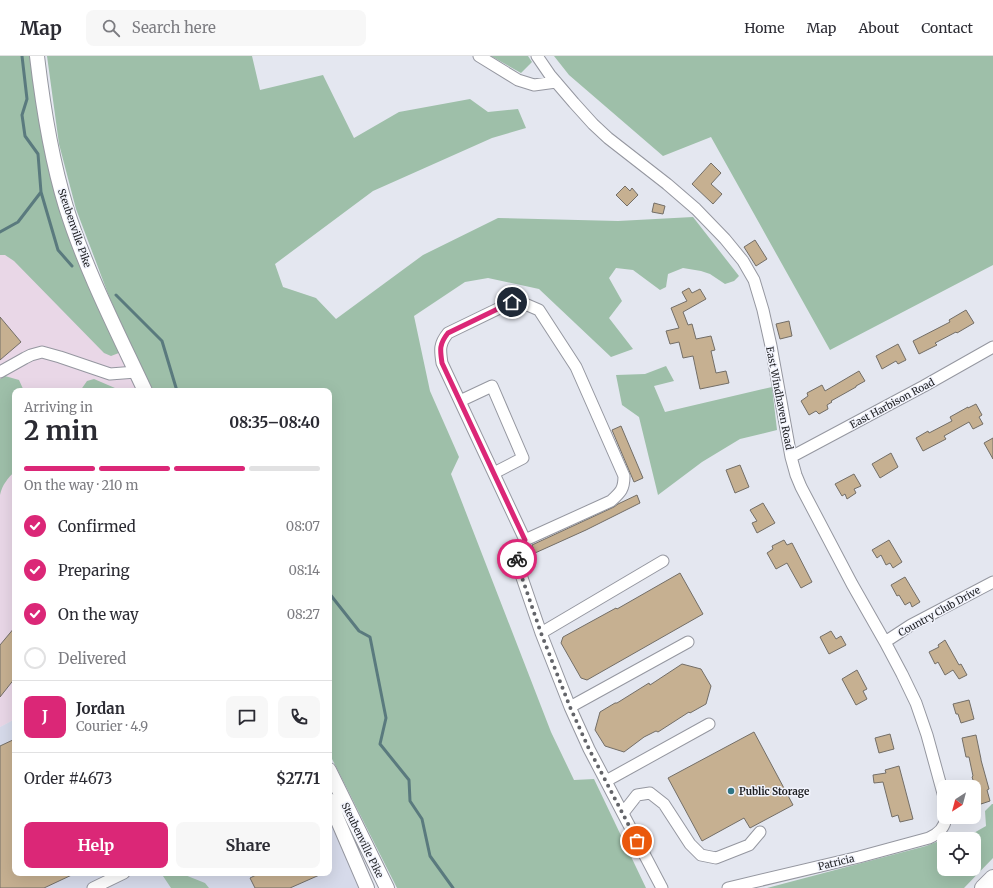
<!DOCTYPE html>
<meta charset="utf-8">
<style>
body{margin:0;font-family:Merriweather,serif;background:#f7f7f7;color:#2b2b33;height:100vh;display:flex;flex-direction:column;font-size:15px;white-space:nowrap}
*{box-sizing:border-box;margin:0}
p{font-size:13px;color:#7c7c81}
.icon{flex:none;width:22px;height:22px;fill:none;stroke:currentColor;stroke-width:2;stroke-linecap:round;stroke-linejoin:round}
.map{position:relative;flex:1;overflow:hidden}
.panel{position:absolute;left:12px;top:332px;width:320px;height:488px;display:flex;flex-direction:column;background:#fff;border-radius:8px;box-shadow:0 4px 16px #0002}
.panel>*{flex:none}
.needle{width:26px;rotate:216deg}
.controls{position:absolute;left:937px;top:724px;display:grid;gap:8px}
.controls a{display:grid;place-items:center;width:44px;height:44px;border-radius:8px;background:#fff;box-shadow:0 4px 16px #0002;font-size:20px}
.pin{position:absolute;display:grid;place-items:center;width:34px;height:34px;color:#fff;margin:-17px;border:2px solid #fff;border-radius:50%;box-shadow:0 1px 4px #0007}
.courier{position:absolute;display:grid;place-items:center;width:40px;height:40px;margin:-20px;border:3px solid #db2777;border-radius:50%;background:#fff;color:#222;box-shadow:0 1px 5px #0007}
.overview em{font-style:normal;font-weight:700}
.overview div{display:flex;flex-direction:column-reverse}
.overview{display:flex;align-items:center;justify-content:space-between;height:68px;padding:0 12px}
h1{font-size:26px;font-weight:700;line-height:30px}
.bar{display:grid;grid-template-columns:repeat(4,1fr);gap:6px 4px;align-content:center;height:48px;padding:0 12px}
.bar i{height:5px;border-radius:3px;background:#e1e1e2}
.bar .on{background:#db2777}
.bar p{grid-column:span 4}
.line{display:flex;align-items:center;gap:10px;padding:0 12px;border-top:1px solid #e1e1e2}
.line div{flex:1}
.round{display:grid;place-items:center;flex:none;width:42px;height:42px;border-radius:8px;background:#f7f7f7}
ol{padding:0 12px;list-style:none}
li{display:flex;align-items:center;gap:12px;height:44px}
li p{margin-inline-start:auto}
li .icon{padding:4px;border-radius:50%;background:#db2777;color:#fff;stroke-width:4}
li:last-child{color:#7c7c81}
li i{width:22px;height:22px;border:2px solid #e1e1e2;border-radius:50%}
.cta{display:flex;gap:8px;margin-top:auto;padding:8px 12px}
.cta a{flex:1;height:46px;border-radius:8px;background:#db2777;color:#fff;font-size:16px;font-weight:700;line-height:46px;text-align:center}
.cta a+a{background:#f7f7f7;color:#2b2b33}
header{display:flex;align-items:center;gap:24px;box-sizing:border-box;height:56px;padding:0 20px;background:#fff;border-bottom:1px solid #e1e1e2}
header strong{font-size:19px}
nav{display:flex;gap:22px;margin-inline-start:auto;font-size:14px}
.search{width:280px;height:36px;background:#f7f7f7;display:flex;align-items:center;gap:10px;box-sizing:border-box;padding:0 14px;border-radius:8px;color:#7c7c81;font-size:15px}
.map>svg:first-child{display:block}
</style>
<header>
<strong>Map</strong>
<div class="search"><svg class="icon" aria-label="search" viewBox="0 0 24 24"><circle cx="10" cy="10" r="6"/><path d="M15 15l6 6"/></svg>Search here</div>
<nav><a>Home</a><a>Map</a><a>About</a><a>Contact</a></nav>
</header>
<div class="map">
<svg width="993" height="832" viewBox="0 0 993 832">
<rect width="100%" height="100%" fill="#e4e7f0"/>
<path fill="#d6daea" d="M15,663V817H329V744L367,832H0V671Z"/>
<path fill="#e9d7e7" d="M0,0L55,111L145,335H15V663L0,671Z"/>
<path fill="#9ebfa9" d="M0,0H36L52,101L124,295L111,300L104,297L14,205L5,199H0Z
M47,0H252L260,34L323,19L354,82L399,56L470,43L488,56L518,53L526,72L492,82L373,135L275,208L283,231L316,242L336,263L423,199L498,162L618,165L693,161L739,220L734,225L725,228L710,218L701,215L683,212L668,218L666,231L660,234L633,214L616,212L609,222L622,245L609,262L633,293L611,301L539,233L488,222L465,226L414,260L430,335L459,401L451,418L551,676L574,724L594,723L646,832H397L329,697V335H152L110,243L76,153L59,88Z
M491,0H528L532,6L521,17Z
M554,0H993V209L830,294L711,81L663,100L569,19Z
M666,310L674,325L654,330L665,356L772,331L777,374L740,383L702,406L658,439L639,361L622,349L616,319L645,318Z
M5,320L19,324L24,335H15V415C8,422 2,429 0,439V323Z
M94,323L122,335H80L87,325Z
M992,748H993V802L964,832H767L926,790L944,783V813H974V783H945L952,780L972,778L986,770L985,755Z
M161,817H183L185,819L205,827L209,832H171Z"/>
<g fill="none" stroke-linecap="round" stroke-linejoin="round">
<path stroke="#5a7a7e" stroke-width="3" d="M22,0L27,43L22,59L25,80L38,98L41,136L58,194L72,210
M0,176L18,166L41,136
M116,239L162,285L177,335
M329,537L359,575L370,581L386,662L380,688L409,724L410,745L422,763L430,800L453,832"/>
</g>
<path fill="#c6b091" stroke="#736e67" d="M711,107L721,117L711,128L722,138L713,148L692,128Z
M625,130L630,135L632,132L638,139L627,150L616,139Z
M654,147L665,150L663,158L652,156Z
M755,184L767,203L756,210L744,191Z
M689,232L692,237L700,233L706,243L683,256L688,269L692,268L696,283L711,280L715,294L711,295L716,317L726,315L729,327L700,333L693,300L683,302L679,286L670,288L666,275L679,272L671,252L687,245L682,236Z
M966,254L974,267L957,277L956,276L935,287L937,289L919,298L913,285L950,266L949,264Z
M0,261L21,286L0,304Z
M789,265L792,280L780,283L776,268Z
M898,288L906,304L898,308L896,305L882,313L876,300Z
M859,315L865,325L856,330V331L831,345L832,346L827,349L828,353L819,358L816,355L809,359L801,345L808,340L807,337L822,329L825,335Z
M976,348L982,359L979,361L983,368L973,373L969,366L944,380L946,383L923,395L916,382L928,375L929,377L952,365L950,361L968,351V352Z
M621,370L643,422L634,426L612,374Z
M993,382V403L984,387Z
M891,397L898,411L880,422L872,408Z
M740,409L749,431L735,437L726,414Z
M854,418L861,430L854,433L856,437L847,443L845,438L842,440L835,428Z
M637,439L640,447L586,474L535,497L532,489L614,451L618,448Z
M763,447L775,467L757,477L752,467L757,465L750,454Z
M784,484L787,489L792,487L812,526L801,532L787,507L776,513L767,497L773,493L772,490Z
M889,484L902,506L893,512L890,507L886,509L881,499L877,502L872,494Z
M680,517L703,558L587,624L581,622L561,587L563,581L616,552L617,553Z
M905,521L920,546L912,551L910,546L905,549L899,539L897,540L891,529Z
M15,571V622L0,641V589Z
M831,575L836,583L841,580L846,589L829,598L820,581Z
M945,584L959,609L961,608L967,619L959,623L953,614L945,619L938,606L935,608L929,596L939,591L938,589Z
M682,608L701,613L711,630L706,648L690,657L689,656L658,676L656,675L644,681L624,696L605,690L595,674L600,656L615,647H617L649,627L650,629Z
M857,614L867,633L863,635L867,643L856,649L842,623Z
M969,644L974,663L961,667L958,658H956L953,648Z
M754,676L793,749L750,772L744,762L702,785L668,722Z
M890,678L894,693L879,697L875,682Z
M976,679L981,703V704L989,733L987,734L990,745L981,748L972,721L973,720L969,701H966L962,682Z
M15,683V817H76L44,832H0V690Z
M899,710L913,763L900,766L898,759L892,761L883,726L874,727L873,719L886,717L885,714Z
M260,817H324L290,832H255L250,822Z"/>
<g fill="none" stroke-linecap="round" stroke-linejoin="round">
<g stroke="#9597a0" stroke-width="13">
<path id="minor" d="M479,0L518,24L534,29L556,26
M537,0L550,19L574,47L593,68L608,82L667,128L696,153L725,183L743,205L754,224L763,254L771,290L791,401L796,419L801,431L852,528L885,586L902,618L916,647L927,679L944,741
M0,316L25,302L31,299L42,296L60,301L110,318L136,316
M460,345L492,330L523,402L494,417
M791,401L924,330L993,291
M525,484L442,307C440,294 439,288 448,277L512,246L525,248L539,254L576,311L624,420C624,433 621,436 611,445L525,484L517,499L518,510L541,577L570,651L589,693L662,832
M541,577L663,505
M885,586L911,569L993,526
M570,651L688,586
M606,725L709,668
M623,757L637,739L650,737L664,748L690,788L701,799L716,802L749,789L760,776
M93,832L124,817
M728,832L859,801L929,782C938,778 945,772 946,761"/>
</g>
<g stroke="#9597a0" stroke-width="16">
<path id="major" d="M37,0C43,51 51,102 66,151C86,215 117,275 145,335
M329,714L387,832
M329,744L367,832"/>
</g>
<g stroke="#9597a0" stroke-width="18">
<path id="highway" d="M983,832L993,822"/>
</g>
<use href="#minor" stroke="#fff" stroke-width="11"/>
<use href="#major" stroke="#fff" stroke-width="14"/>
<use href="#highway" stroke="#fff" stroke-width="16"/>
</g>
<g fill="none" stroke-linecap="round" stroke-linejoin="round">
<path stroke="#636469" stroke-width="4" stroke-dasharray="0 7.2" d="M517,503L518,510L541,577L570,651L589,693L637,785"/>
<path stroke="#db2777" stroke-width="5" d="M512,246L448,277C439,288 440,294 442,307L525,484L517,499V503"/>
</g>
<circle fill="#307584" stroke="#f2f4fd" stroke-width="1.5" cx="731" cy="735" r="4"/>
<g text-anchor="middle" stroke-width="3" stroke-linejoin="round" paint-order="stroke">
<g font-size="10" fill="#1d1e21" stroke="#f2f4fd">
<text transform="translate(75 172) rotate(71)" y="4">Steubenville Pike</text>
<text transform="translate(780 342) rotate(79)" y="4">East Windhaven Road</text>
<text transform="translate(892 347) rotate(-28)" y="4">East Harbison Road</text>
<text transform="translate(939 555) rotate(-29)" y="4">Country Club Drive</text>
<text transform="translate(363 784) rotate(64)" y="4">Steubenville Pike</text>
<text transform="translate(836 806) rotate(-14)" y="4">Patricia</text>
</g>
<g font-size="10" font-weight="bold" fill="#1d1e21" stroke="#f2f4fd" text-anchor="start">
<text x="739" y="739">Public Storage</text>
</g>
</g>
</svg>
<div class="controls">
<a><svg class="needle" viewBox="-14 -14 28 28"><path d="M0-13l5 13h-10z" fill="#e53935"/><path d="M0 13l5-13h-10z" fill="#7c7c81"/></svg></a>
<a><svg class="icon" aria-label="locate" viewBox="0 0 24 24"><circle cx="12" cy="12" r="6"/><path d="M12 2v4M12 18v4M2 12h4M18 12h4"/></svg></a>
</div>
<div class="pin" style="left:637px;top:785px;background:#ea580c"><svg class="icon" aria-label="bag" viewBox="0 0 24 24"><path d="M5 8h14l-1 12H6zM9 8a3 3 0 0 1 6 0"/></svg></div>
<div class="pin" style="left:512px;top:246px;background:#1f2937"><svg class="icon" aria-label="home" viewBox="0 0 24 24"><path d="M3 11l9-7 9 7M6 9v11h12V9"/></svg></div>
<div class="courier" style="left:517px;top:503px"><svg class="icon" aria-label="bike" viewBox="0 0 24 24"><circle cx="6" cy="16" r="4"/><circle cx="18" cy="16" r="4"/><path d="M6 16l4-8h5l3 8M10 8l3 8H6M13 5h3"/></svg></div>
<section class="panel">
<div class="overview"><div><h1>2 min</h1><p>Arriving in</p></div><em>08:35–08:40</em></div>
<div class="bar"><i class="on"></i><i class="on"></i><i class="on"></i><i></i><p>On the way · 210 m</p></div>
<ol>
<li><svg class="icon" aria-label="check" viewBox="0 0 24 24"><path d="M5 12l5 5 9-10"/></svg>Confirmed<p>08:07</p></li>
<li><svg class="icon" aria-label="check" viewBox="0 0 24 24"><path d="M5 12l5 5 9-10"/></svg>Preparing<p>08:14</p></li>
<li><svg class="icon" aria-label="check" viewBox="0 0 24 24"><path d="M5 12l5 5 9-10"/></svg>On the way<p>08:27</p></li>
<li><i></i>Delivered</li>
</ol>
<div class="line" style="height:72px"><b class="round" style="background:#db2777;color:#fff">J</b><div><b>Jordan</b><p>Courier · 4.9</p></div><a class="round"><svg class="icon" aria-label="chat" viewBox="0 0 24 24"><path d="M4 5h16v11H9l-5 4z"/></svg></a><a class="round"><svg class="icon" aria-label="phone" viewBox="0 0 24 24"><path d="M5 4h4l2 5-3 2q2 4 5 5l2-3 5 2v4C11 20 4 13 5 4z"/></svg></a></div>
<div class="line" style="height:52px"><div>Order #4673</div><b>$27.71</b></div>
<div class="cta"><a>Help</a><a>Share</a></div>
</section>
</div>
